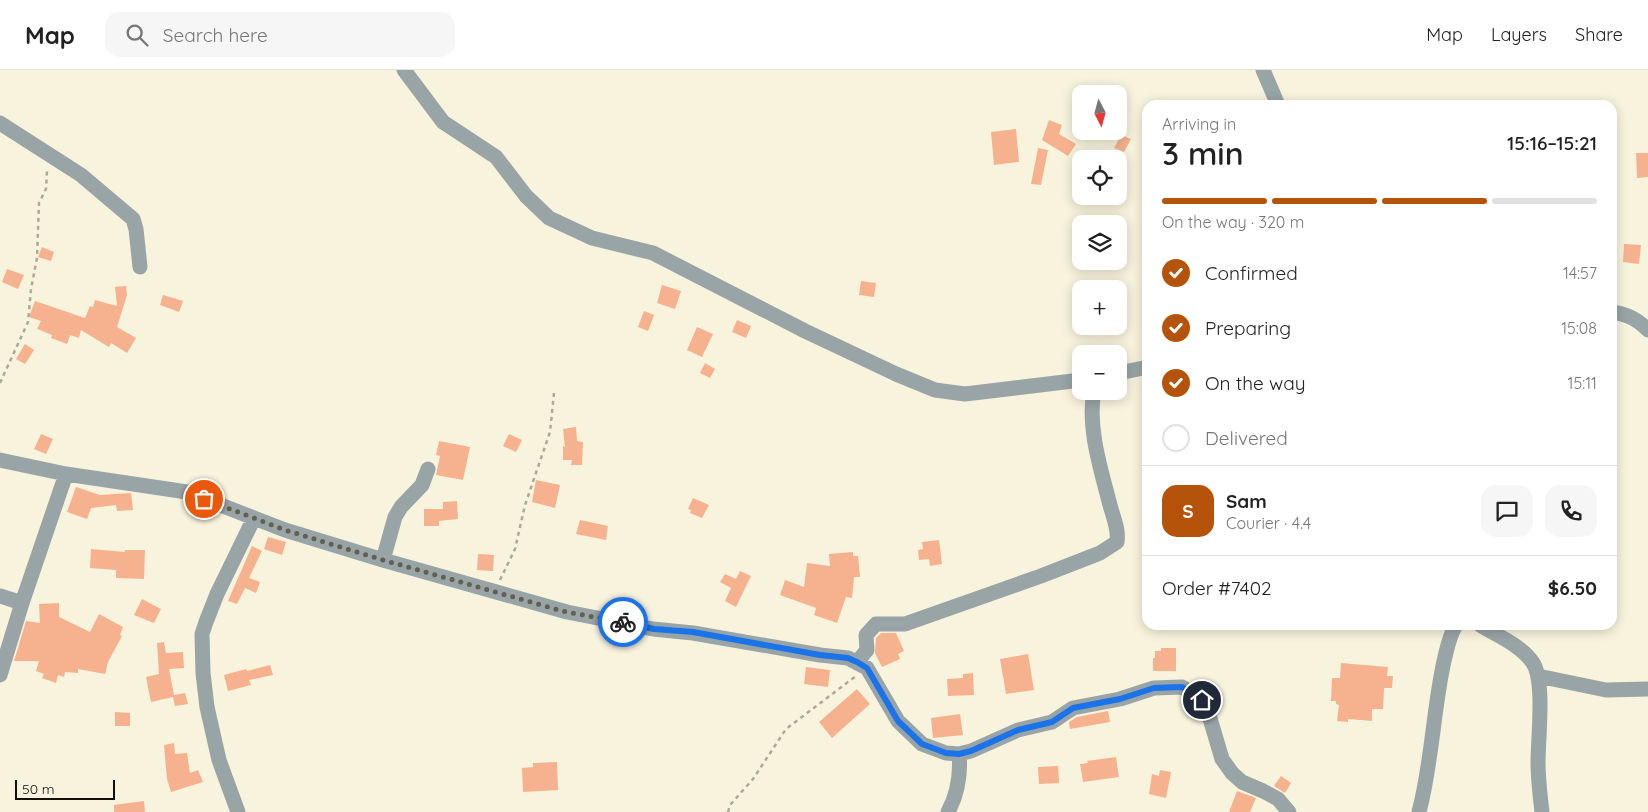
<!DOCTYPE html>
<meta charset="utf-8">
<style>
body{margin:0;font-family:Quicksand,sans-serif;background:#f6f6f6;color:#222;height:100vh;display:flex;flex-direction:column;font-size:19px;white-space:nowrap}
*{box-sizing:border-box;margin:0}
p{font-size:16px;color:#767676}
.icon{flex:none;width:28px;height:28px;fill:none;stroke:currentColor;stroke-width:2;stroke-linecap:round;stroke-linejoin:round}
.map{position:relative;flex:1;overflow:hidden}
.panel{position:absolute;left:1142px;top:30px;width:475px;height:530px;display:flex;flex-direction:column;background:#fff;border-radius:15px;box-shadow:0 2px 12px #0003}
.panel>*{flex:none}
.needle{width:32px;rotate:174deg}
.controls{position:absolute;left:1072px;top:15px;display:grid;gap:10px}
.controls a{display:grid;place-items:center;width:55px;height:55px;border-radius:10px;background:#fff;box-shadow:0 2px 12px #0003;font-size:25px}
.scale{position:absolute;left:15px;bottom:12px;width:100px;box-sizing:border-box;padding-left:5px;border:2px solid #110f08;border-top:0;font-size:14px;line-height:18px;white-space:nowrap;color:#110f08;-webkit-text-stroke:4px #f8f3dd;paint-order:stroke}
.pin{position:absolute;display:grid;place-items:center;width:42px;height:42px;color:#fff;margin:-21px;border:2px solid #fff;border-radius:50%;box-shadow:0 1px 5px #0007}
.courier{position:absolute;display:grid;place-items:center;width:50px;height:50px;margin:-25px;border:4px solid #1a73e8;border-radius:50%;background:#fff;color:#222;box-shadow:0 1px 6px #0007}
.head em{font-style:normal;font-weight:600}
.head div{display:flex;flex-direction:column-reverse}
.head{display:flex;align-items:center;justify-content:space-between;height:85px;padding:0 20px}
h1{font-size:32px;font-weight:600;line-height:38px}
.bar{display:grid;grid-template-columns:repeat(4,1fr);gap:8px 5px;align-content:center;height:60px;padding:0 20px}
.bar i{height:6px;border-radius:4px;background:#e0e0e0}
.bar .on{background:#b45309}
.bar p{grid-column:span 4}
.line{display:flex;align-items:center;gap:12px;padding:0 20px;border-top:1px solid #e0e0e0}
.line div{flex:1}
.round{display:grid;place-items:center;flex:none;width:52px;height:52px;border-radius:15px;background:#f6f6f6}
ol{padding:0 20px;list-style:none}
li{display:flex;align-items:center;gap:15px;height:55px}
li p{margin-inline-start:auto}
li .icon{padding:5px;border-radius:50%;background:#b45309;color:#fff;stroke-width:4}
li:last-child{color:#767676}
li i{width:28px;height:28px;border:2px solid #e0e0e0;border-radius:50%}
header{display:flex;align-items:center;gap:30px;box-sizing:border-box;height:70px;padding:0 25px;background:#fff;border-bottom:1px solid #e0e0e0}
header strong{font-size:24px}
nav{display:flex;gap:28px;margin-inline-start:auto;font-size:18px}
.search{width:350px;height:45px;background:#f6f6f6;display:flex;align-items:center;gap:12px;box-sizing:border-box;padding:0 18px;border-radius:15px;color:#767676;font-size:19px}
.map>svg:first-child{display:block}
</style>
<header>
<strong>Map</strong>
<div class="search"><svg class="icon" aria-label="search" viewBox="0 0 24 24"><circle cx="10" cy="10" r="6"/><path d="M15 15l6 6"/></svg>Search here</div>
<nav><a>Map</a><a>Layers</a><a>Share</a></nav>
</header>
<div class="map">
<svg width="1648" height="742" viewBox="0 0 1648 742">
<rect width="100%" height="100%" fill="#f8f3dd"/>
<path fill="#f6b28e" d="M1049,50L1062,55L1059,64L1076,74L1068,86L1042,70Z
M1016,59L1019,92L994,95L991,62Z
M1121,65L1131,69L1124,82L1114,78Z
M1038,78L1048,80L1041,115L1031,114Z
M1636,83H1648V107L1637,108Z
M1624,174L1641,175L1639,194L1623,192Z
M42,177L54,182L51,191L38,187Z
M7,199L24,205L18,219L2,212Z
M861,211L876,213L874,227L859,225Z
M662,215L681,221L675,239L657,233Z
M126,216L127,225L117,257L136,268L127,283L111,273L109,277L81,260L79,268L70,265L67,274L51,268L52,265L37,259L41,251L29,247L35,231L85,248L90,236L93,237L95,230L117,236L115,217Z
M163,225L183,231L179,242L160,235Z
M644,241L654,245L648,261L638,257Z
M737,250L751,256L746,268L732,262Z
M697,257L713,264L702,287L687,280Z
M25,274L34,280L25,294L16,289Z
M705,293L715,299L710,308L700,303Z
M576,357L577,371L583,372L582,395H571L572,390H563V376L565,377L563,359Z
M41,364L53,369L46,384L34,379Z
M509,364L522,370L516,382L503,376Z
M439,371L470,377L463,410L436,405L440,386L436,385Z
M536,410L560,415L555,438L532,432Z
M76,417L100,425L131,423L133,440L117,441L116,435L91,438L87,449L67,442Z
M693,428L709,435L702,448L690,443L691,440L688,439Z
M457,431L458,449L439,451V456H424V439H443V432Z
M580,450L608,456L606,470L576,464Z
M268,467L286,472L282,485L264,479Z
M939,470L942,494L930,496L929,489L919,490L918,480L923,479L922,472Z
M252,476L262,481L249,508L260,512L256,523L245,518L237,534L228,531Z
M91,479L125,482V480H145L144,509L116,508V500L90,498Z
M853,482V486H858L860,507H854L852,528L846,527L837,553L814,545L816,538L780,525L785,510L804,517L807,493L830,496L829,484Z
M478,484L494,485L493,501L477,500Z
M740,501L751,506L736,537L725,531L731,518L720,512L725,504L736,509Z
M142,529L161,539L154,553L134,545Z
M59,533V547L90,562L99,544L123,557L120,565L122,566L108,592L105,604L78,599V603L65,602L64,607L58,605L56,613L42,608L44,604L36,601L39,591H14L26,551L40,553L39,534Z
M896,563L904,581L898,584L900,589L882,597L875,583L876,568L881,563Z
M164,572L166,583L183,582L184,598L169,599L174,625L185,623L188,634L175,636L173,627L151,632L146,607L159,604L157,573Z
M1161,578H1176V601H1153V588H1155V581H1161Z
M1028,584L1034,620L1006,624L1000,589Z
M1341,593L1388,597L1387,606H1393L1392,618H1384L1383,639H1372V651L1348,649V652L1337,651L1339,635L1336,634V631H1331L1332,608H1340Z
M270,595L273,605L249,610L251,615L228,621L224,605L246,599L247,601Z
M806,597L830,600L828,617L804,614Z
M973,603L974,625L948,626L947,609L963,608V604Z
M857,619L870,634L832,668L819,652Z
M1108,641L1110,652L1070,659L1069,652L1077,647Z
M115,642L130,643V656H115Z
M960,644L963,665L933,668L931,648Z
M174,673L175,684L187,683L190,703L198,700L203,712L171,722L167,709L164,675Z
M1116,687L1119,707L1083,712L1080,694L1088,693L1087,691Z
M557,692L558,720L523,722L522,698L533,697V693Z
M1058,696L1059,713L1039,714L1038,697Z
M1160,700L1171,702L1166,728L1149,724L1152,704L1159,706Z
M1281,706L1291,713L1285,723L1274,716Z
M1237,721L1256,728L1250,742H1229Z
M144,731L145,742H114V735Z"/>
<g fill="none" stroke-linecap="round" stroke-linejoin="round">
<path stroke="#ada998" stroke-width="2.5" stroke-dasharray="4 4" stroke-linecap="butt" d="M0,313L28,252L31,219L37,188L39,133L46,119L47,101
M500,510L515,479L525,435L550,362L554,323
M728,742L730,735L753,709L786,659L856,606"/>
<path stroke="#99a4a7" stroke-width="15" d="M404,0L443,52L496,87L526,126L549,148L592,168L653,183L805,261L896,304L935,320L965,324L1081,310
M1263,0L1278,35
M0,53L81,105L133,149L136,159L140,197
M1612,242C1627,244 1637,249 1648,260
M1119,303L1148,297
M0,390L66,404L187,422L285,460L383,490L567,542L653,559L693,563L820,585L848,588L867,598L898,651L922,674L946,683L959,684L971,681L1018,660L1052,652L1073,638L1120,629L1154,618L1182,617L1202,630L1209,645L1222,689L1232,703L1242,712L1263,721L1278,729L1289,742
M383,490L395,447L401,437L422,415L428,399
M0,526L22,533
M1480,555C1498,566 1521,575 1533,593C1545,611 1538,669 1538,692C1538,709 1540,725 1542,742
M857,592L867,580L866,565L876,554H905L1041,506L1100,483L1117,472C1119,459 1113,447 1110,435C1101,400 1087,357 1094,321
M0,605L22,533L66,404
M1538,606L1606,620L1648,619
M238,742L219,690L207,637L203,603L202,564L206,552L217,524L254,448
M948,742C958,723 961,705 959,684
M1419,742C1432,693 1433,641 1444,591C1447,579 1449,566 1456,555"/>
</g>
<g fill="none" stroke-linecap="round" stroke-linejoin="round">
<path stroke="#625f53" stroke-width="5" stroke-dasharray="0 9" d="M204,429L285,460L383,490L566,542L623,552"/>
<path stroke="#1a73e8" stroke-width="6" d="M623,552L654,559L693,562L820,585L848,588L857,592L867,598L898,651L922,674L946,683L959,684L971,681L1018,660L1052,652L1073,638L1120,629L1154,618L1182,617L1202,630"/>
</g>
</svg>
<div class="controls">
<a><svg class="needle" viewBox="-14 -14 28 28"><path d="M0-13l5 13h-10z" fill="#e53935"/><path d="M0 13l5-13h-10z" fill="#767676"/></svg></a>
<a><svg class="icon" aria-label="locate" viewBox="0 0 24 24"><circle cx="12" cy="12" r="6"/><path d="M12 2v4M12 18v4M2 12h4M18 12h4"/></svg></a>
<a><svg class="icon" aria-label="layers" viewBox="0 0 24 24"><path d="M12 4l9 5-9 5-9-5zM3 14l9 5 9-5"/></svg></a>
<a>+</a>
<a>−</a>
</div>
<div class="scale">50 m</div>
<div class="pin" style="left:204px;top:429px;background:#ea580c"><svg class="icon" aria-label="bag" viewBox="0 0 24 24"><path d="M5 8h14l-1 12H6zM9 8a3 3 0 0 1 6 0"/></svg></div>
<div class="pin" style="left:1202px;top:630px;background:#1f2937"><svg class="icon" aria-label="home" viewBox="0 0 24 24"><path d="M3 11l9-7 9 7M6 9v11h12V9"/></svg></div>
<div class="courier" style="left:623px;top:552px"><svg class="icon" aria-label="bike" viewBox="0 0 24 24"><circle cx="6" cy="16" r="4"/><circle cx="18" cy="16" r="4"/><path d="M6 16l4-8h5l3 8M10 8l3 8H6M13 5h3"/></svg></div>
<section class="panel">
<div class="head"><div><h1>3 min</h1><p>Arriving in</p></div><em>15:16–15:21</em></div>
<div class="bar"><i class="on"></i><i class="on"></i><i class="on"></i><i></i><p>On the way · 320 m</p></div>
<ol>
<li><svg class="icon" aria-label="check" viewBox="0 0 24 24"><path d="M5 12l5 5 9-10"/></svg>Confirmed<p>14:57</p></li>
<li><svg class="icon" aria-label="check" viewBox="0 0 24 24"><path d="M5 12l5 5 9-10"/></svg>Preparing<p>15:08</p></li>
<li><svg class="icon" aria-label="check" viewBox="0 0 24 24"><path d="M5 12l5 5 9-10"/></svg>On the way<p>15:11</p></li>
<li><i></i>Delivered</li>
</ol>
<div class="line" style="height:90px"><b class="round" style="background:#b45309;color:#fff">S</b><div><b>Sam</b><p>Courier · 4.4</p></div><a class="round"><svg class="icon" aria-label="chat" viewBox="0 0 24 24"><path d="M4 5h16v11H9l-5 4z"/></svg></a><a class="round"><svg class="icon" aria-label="phone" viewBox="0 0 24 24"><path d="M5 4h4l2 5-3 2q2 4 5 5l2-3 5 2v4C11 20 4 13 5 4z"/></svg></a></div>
<div class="line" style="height:65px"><div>Order #7402</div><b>$6.50</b></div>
</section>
</div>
